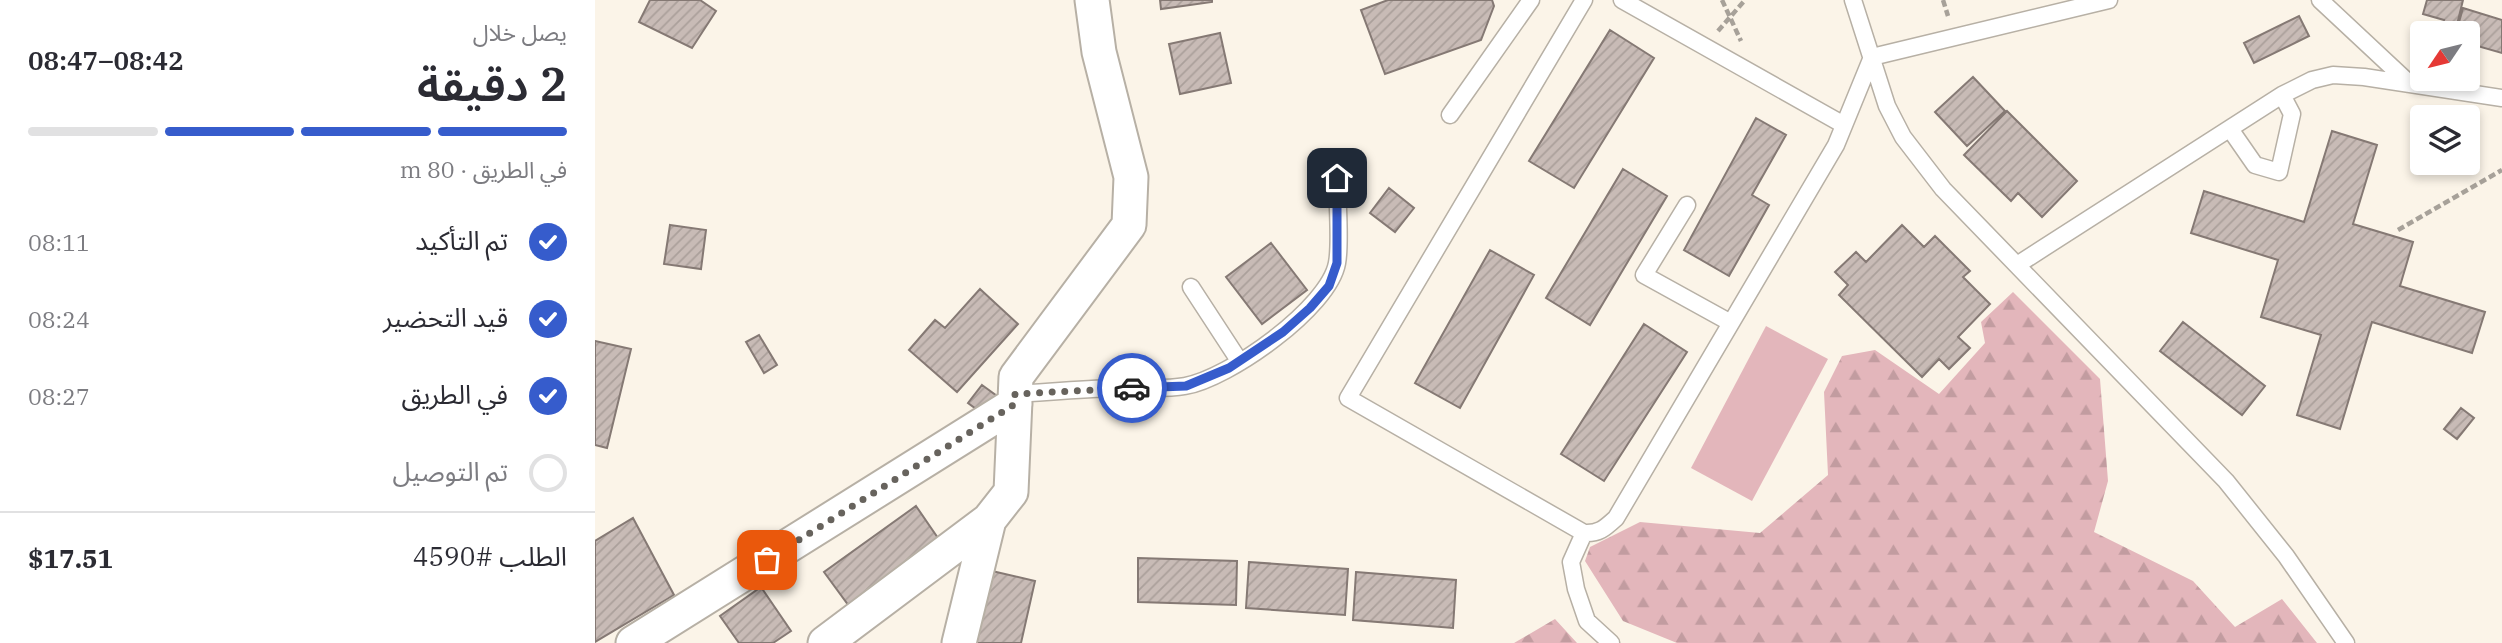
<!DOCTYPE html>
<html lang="ar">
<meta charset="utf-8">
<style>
body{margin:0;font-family:"IBM Plex Serif","Noto Sans Arabic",serif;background:#f2f2f3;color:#2b2b33;direction:rtl;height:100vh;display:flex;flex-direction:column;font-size:26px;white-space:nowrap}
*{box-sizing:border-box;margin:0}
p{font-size:23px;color:#7c7c81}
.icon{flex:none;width:38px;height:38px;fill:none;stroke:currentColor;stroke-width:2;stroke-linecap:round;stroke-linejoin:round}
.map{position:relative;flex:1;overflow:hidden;direction:ltr}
.sheet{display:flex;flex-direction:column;background:#fff;width:595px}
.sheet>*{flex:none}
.needle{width:46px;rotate:235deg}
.tools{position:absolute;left:1815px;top:21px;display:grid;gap:14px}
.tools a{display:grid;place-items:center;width:70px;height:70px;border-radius:7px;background:#fff;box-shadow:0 4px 10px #0003;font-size:35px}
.pin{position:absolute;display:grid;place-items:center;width:60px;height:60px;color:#fff;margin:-30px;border-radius:14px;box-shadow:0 4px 10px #0006}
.courier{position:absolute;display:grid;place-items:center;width:70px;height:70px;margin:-35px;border:5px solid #365ccc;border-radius:50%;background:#fff;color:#222;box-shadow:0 2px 9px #0007}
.headline em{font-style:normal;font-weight:600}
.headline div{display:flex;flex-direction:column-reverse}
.headline{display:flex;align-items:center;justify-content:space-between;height:119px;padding:0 28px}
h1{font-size:46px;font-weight:600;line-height:52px}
.bar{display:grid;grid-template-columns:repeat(4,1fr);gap:10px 7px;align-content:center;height:84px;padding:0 28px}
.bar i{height:9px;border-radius:5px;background:#e1e1e2}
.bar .selected{background:#365ccc}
.bar p{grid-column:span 4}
.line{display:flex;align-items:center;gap:18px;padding:0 28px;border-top:2px solid #e1e1e2}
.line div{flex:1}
ol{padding:0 28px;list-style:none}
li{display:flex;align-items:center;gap:21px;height:77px}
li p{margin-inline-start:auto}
li .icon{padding:7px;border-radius:50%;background:#365ccc;color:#fff;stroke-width:4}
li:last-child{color:#7c7c81}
li i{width:38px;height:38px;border:4px solid #e1e1e2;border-radius:50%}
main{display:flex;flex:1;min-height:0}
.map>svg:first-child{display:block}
</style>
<main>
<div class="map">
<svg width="1907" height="643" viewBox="0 0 1907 643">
<defs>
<pattern id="forest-firs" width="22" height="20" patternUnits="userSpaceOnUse" patternTransform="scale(1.75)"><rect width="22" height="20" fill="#e3b6bb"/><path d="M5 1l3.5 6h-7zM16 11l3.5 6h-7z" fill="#c29ca0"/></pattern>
<pattern id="building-hatch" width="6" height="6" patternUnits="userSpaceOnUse" patternTransform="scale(1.75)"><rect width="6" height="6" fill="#c8bbb6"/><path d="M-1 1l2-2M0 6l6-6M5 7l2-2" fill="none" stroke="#aba09b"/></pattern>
</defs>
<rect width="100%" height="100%" fill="#fbf4e8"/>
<path fill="url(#forest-firs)" d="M1418,292L1505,379L1513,481L1499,532L1598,581L1640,627L1687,599L1722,643H1082L1028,621L990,561L995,547L1045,522L1165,533L1233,475L1229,392L1247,356L1280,350L1344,394L1390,343L1386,322Z
M960,619L982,643H919Z"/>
<path fill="#e3b6bb" d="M1171,326L1233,359L1157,501L1096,468Z"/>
<path fill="url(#building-hatch)" stroke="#857974" stroke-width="2" d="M55,0H105L121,11L97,48L44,22Z
M565,0H617V2L566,9Z
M793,0H897L899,6L886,40L790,74L766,10Z
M1832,0H1868L1860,33H1845L1849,20L1828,14Z
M1868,8L1907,20V53L1872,43V33H1861Z
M1704,16L1714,36L1659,63L1649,43Z
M1015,30L1059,58L979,188L934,161Z
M625,33L636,83L585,94L574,44Z
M1378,77L1410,111L1372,146L1340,112Z
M1412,111L1482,181L1447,217L1423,193L1416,201L1369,155Z
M1161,118L1191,135L1157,195L1174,205L1134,276L1089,250Z
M1737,131L1782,145L1758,224L1818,242L1805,286L1890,312L1877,353L1777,322L1745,429L1702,415L1726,335L1666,317L1683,260L1596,233L1609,191L1709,222Z
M1028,169L1072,196L995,325L951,298Z
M794,188L819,208L800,232L775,213Z
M75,225L111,230L106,269L69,264Z
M1307,225L1329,247L1340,236L1375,271L1368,277L1395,304L1363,337L1375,348L1354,369L1344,359L1327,377L1244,295L1253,285L1240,272L1261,252L1271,262Z
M676,243L712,290L667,324L631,277Z
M895,250L939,275L865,408L820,383Z
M385,289L423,324L362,392L314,350L340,320L350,328Z
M1588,322L1670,386L1647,415L1565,351Z
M1049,324L1092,352L1009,481L966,454Z
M164,335L182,365L169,373L151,342Z
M0,341L36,349L12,448L0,445Z
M387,385L402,396L388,414L373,403Z
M1866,408L1879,418L1862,439L1849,429Z
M321,506L345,541L254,606L229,572Z
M38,518L79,595L0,642V541Z
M543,558L642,561L641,605L543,602Z
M654,562L753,569L750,615L651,608Z
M397,571L440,581L426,643H380Z
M761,572L861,580L858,628L758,620Z
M166,587L196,631L178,643H144L125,616Z"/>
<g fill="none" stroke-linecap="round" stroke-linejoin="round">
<g stroke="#b7b0a5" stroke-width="19">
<path id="service" d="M989,0L753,398L989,533C1004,534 1010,528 1021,518L1241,145L1277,57L1514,0
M1027,0L1249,125
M1258,0L1292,106L1308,137L1348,189L1631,481L1691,556L1751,643
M1725,0L1815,84
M855,115L936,0
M1635,129L1660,165L1684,172L1697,114L1687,95
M1092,205L1049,275L1136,323
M1422,265L1687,95L1717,80L1738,75L1769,77L1907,98
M596,287L645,362
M420,394C454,392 487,389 521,388C543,387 568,390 590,386C633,379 734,308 742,263C746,242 742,202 742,178
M989,533L976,562L981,589L992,621L1016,643"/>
</g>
<g stroke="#b7b0a5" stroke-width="37">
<path id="minor" d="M38,643L420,404
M230,643L394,520
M364,643L394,520L416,492L421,377L534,225L536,177L504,52L497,0"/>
</g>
<path stroke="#a7a199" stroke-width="4.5" stroke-dasharray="7 3.5" stroke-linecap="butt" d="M1127,0L1146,41
M1348,0L1353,16
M1123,31L1150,0
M1803,230L1907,170"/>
<use href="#service" stroke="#fff" stroke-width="16"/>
<use href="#minor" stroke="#fff" stroke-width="33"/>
</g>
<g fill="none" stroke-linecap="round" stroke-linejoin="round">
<path stroke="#67635d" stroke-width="7" stroke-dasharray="0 12.6" d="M172,560L420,404V394L537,388"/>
<path stroke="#365ccc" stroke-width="9" d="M537,388L591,386L634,368L688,332L715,308L734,286L742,263V178"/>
</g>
</svg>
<div class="tools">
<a><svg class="needle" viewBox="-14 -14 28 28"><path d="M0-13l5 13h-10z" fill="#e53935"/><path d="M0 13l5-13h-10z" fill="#7c7c81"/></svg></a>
<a><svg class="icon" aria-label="layers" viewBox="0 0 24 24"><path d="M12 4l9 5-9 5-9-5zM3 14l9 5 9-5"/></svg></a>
</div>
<div class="pin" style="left:172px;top:560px;background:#ea580c"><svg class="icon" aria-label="bag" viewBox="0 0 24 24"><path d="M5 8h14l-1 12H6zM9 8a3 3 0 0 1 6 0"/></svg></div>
<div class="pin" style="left:742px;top:178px;background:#1f2937"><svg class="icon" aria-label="home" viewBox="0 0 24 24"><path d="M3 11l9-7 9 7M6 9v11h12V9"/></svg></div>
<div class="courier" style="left:537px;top:388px"><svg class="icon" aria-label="car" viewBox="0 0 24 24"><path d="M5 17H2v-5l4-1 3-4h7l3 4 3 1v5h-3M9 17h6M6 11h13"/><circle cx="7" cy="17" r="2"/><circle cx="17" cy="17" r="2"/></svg></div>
</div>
<section class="sheet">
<div class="headline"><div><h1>2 دقيقة</h1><p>يصل خلال</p></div><em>08:42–08:47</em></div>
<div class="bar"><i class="selected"></i><i class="selected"></i><i class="selected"></i><i></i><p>في الطريق · 80 m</p></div>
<ol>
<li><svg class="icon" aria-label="check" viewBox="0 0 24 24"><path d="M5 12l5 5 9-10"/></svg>تم التأكيد<p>08:11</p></li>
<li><svg class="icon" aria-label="check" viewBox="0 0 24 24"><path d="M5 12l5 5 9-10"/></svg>قيد التحضير<p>08:24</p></li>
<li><svg class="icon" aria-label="check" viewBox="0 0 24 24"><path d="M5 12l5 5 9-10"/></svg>في الطريق<p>08:27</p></li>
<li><i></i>تم التوصيل</li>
</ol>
<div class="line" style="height:91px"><div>الطلب #4590</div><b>$17.51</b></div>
</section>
</main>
